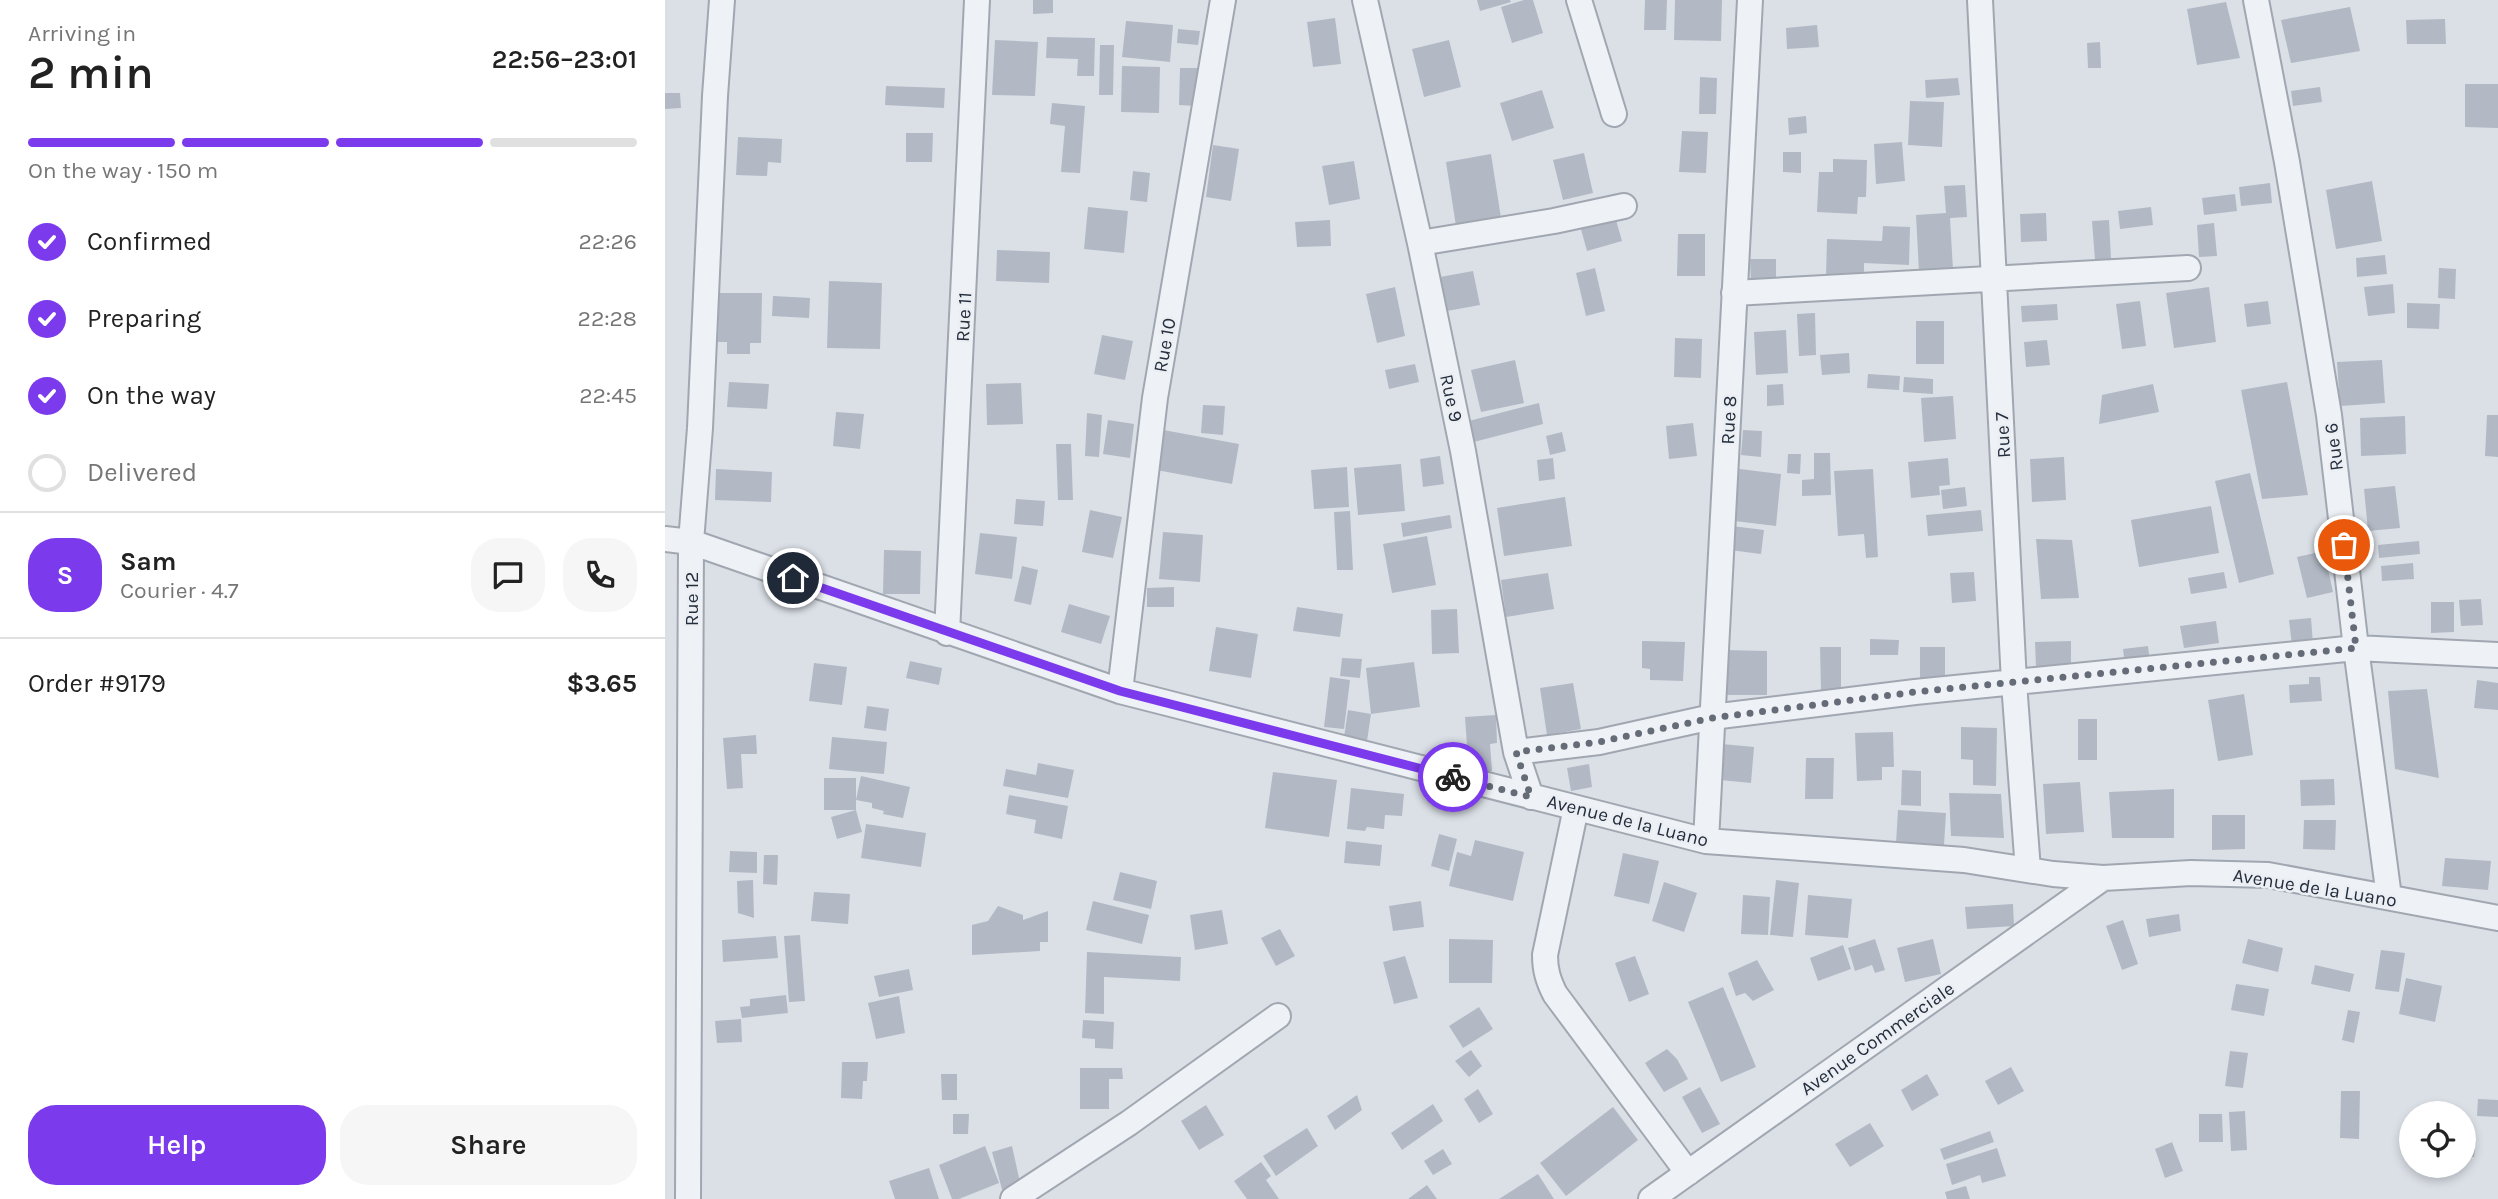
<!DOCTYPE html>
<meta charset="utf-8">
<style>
body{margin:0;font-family:Karla,sans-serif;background:#f6f6f6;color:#222;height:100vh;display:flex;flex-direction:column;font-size:26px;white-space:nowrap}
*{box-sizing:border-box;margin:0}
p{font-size:23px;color:#767676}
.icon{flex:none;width:38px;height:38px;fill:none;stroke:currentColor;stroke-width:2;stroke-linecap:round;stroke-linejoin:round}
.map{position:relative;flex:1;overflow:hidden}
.drawer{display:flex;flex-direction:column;background:#fff;width:665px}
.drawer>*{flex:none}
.controls{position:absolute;left:1734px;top:1101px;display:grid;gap:14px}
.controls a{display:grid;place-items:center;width:77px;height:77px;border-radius:50%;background:#fff;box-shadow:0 4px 10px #0003;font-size:35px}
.pin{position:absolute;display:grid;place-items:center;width:60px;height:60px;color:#fff;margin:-30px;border:4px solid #fff;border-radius:50%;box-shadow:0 2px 7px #0007}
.courier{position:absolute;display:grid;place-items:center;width:70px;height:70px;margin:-35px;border:5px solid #7c3aed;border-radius:50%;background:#fff;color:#222;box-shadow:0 2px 9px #0007}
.head em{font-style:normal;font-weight:600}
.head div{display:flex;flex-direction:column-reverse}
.head{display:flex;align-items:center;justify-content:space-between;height:119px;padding:0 28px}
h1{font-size:46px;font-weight:600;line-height:52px}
.bar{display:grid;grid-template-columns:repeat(4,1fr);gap:10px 7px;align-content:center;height:84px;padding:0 28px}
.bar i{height:9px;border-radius:5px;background:#e0e0e0}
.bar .current{background:#7c3aed}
.bar p{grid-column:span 4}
.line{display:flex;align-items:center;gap:18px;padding:0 28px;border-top:2px solid #e0e0e0}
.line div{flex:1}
.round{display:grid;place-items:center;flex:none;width:74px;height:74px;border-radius:28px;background:#f6f6f6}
ol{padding:0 28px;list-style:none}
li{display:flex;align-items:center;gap:21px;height:77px}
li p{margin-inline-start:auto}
li .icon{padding:7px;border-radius:50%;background:#7c3aed;color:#fff;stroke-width:4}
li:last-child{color:#767676}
li i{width:38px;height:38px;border:4px solid #e0e0e0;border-radius:50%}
.button{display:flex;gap:14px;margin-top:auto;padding:14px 28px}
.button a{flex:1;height:80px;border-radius:28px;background:#7c3aed;color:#fff;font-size:28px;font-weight:600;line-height:80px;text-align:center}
.button a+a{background:#f6f6f6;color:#222}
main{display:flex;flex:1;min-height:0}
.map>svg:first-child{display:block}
</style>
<main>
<section class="drawer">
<div class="head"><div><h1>2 min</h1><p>Arriving in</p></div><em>22:56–23:01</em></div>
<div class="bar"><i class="current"></i><i class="current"></i><i class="current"></i><i></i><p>On the way · 150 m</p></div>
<ol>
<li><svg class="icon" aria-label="check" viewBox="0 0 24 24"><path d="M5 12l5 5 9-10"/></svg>Confirmed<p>22:26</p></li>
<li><svg class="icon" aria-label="check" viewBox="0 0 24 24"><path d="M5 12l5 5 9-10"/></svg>Preparing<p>22:28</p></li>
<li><svg class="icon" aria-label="check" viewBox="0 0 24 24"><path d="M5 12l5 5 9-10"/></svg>On the way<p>22:45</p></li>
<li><i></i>Delivered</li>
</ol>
<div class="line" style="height:126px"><b class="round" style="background:#7c3aed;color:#fff">S</b><div><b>Sam</b><p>Courier · 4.7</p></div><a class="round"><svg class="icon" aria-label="chat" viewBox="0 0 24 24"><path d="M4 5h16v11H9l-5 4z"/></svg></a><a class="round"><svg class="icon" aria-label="phone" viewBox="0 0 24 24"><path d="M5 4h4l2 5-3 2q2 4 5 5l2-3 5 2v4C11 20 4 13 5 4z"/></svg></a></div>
<div class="line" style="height:91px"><div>Order #9179</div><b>$3.65</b></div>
<div class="button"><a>Help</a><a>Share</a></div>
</section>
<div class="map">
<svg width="1833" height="1199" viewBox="0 0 1833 1199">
<rect width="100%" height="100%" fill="#dbe0e7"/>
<path fill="#b2b9c4" d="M368,0H388V13L368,14Z
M812,0H845L846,2L815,11Z
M859,0H868L878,33L847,43L836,7Z
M980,0H1002L1001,30H979Z
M1010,0H1057L1056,41L1009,40Z
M1561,2L1575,58L1532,65L1522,9Z
M1685,7L1695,51L1626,63L1616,20Z
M670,18L676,64L648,67L642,22Z
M1780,19L1781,44H1742L1741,20Z
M461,21L508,25L505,62L457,57Z
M1152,25L1154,47L1122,49L1121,28Z
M513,29L535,31L533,45L512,43Z
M382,37L430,38L429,76H412L413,59L381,58Z
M330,40L373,42L370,96L327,95Z
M784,40L796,87L759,97L747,49Z
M1435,42L1436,68H1423L1422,43Z
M435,45H449L448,95H434Z
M457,66L495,67L494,113L456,112Z
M515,68H533L531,106L514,105Z
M1035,77L1052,78L1051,114H1034Z
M1293,78L1295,95L1261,98L1260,80Z
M1800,84H1833V128L1800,127Z
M221,86L280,88L279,108L220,105Z
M1655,87L1657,102L1628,106L1626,91Z
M877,90L889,128L847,141L835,103Z
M0,93H15L16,108L0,109Z
M1245,101L1279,102L1277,147L1243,145Z
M387,103L420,106L415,173L396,172L400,126L385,124Z
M1141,116L1142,133L1124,135L1123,118Z
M1017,131L1043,132L1041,173L1014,172Z
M241,133H268L267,162H241Z
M73,137L117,139L116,163L103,162L102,176L71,175Z
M1237,142L1240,181L1211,184L1209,144Z
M548,145L574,149L566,201L541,197Z
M1118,152H1136V173L1118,172Z
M919,153L928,193L898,200L888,160Z
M826,154L836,218L791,226L781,162Z
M1168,159L1202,160L1201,197H1193L1192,214L1152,212L1154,172H1168Z
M689,161L695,199L664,205L657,166Z
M468,171L485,173L482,202L465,200Z
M1707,181L1717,241L1671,249L1661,190Z
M1605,183L1607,203L1576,206L1574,187Z
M1300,185L1302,217L1285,218L1288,270L1254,272L1251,215L1281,213L1279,186Z
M1570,194L1572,211L1539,215L1537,198Z
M423,207L463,211L459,253L419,249Z
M1486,207L1488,225L1455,229L1453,211Z
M949,213L957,241L922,251L914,222Z
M1381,213L1382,241L1356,242L1355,214Z
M665,220L666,246L632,247L630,222Z
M1444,220L1446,259L1430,260L1427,221Z
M1549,223L1552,256L1534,257L1532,225Z
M1218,226L1245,227L1244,265L1199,263V277L1161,276L1162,239L1217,241Z
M1013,234H1040V276H1012Z
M332,250L385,252L384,283L331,281Z
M1720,255L1722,274L1692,277L1691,258Z
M1085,259H1111V285L1086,286Z
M930,268L940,311L921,316L911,273Z
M1774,268L1791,269L1790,299L1773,298Z
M808,271L815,305L782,311L775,277Z
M164,281L217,283L215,349L162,348Z
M1728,284L1730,313L1703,316L1699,287Z
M730,287L740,336L712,343L701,294Z
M1544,287L1551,342L1509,348L1501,293Z
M54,293H97L96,343H85V354H62V342H53Z
M108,296L145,298L144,318L107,316Z
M1475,301L1481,346L1457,349L1451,304Z
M1603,301L1606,324L1582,327L1579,304Z
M1742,303L1775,304L1774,329L1742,328Z
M1392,304L1393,320L1357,322L1356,306Z
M1150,313L1151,355L1134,356L1132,314Z
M1251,321H1279V364H1251Z
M1121,330L1123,373L1091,375L1089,332Z
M437,335L468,341L460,380L429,374Z
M1010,338L1037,339L1036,378L1009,377Z
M1382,340L1385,365L1361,367L1359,342Z
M1184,353L1185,373L1157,375L1155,355Z
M850,360L859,403L816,412L806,370Z
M1717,360L1720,403L1675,406L1672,362Z
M750,364L754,382L724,389L720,370Z
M1203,374L1235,376L1234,390L1202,388Z
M1239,377L1268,379V394L1238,392Z
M64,382L104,384L102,409L62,407Z
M1622,382L1643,495L1597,499L1576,390Z
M356,383L358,424L322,425L321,384Z
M1118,384L1119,405L1102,406V385Z
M1488,384L1494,412L1434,424L1437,395Z
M1288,396L1291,439L1259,442L1256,398Z
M874,403L878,424L801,444L796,423Z
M538,405L560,406L558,435L536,433Z
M171,412L199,414L195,449L168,446Z
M422,413L437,415L434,457L420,456Z
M1822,415H1833V457L1820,456Z
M1740,416L1741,454L1696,456L1695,418Z
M443,420L469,424L465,458L438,454Z
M1028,423L1032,456L1004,459L1001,426Z
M493,429L574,444L567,484L486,469Z
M1078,430L1097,431L1096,457L1076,455Z
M897,432L901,451L885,455L881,436Z
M391,444H406L408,500H393Z
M1149,453H1165L1166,495L1137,496V480L1149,479Z
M1123,454H1136L1135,474L1122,473Z
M775,456L779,484L758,487L755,459Z
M1399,457L1401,500L1367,502L1365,459Z
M888,458L890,479L874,481L872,460Z
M1283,458L1285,485L1274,486L1275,495L1246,498L1243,462Z
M736,464L740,511L693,515L689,468Z
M682,467L684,507L649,509L646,470Z
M1067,468L1116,474L1111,526L1061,520Z
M51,469L107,472L106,502L50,500Z
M1208,469L1213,557L1201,558L1199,534L1173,536L1169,471Z
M1585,473L1609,574L1574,583L1550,481Z
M1730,486L1735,528L1703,531L1699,489Z
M1300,487L1302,506L1278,509L1276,490Z
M900,497L907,546L839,556L832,508Z
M351,499L380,501L378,526L349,524Z
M1546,506L1554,553L1474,567L1466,520Z
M425,510L457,517L448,558L417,552Z
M1316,510L1318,531L1263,536L1261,515Z
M685,511L688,570H672L669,512Z
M785,515L787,528L738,537L736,523Z
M1059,525L1099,530L1096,554L1057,549Z
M498,532L538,535L535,582L494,579Z
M315,533L352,537L347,579L310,574Z
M762,536L771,585L727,593L718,544Z
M1371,539L1407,540L1414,598L1376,599Z
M1754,541L1755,554L1714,558L1713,545Z
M219,550L256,551L255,594H218Z
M1659,551L1668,592L1642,598L1632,557Z
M1748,563L1749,579L1717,581L1716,566Z
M357,566L373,570L366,605L349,601Z
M1309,572L1311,601L1287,603L1285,573Z
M1559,572L1562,588L1526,594L1523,578Z
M883,573L889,609L841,617L836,580Z
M509,587V607H482V588Z
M1816,599L1818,625L1796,626L1794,600Z
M1766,602H1789V632L1766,633Z
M404,604L445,616L436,644L396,632Z
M632,607L678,614L675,637L628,631Z
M792,609L794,653L767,654L766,610Z
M1646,618L1648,644L1627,646L1624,620Z
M1551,621L1554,643L1519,648L1515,626Z
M551,627L593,634L586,678L544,671Z
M1205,639L1234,640L1233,655H1205Z
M977,641L1020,642L1018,681L985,680V669L977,668Z
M1406,641V666L1371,668L1370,642Z
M1483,646L1485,663L1460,666L1458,649Z
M1155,647H1176V690H1156Z
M1255,647H1280V682H1255Z
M1059,650L1102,651V695H1059Z
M677,658L697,659L695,678L675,676Z
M245,661L277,668L274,685L241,678Z
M749,662L755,707L706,714L701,668Z
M149,663L182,667L177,705L144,701Z
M665,677L685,680L679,729L659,727Z
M1644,677H1655L1657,701L1625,703L1624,685L1644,684Z
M1812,680L1833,683V710L1809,708Z
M908,683L916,729L882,735L875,688Z
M1762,689L1774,778L1730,769L1723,691Z
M1579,694L1588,755L1553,761L1543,700Z
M202,706L224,709L221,731L199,728Z
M683,710L706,714L701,748L678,744Z
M831,715L832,743L825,744L827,771L804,773L800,717Z
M1413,719H1432V760H1413Z
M1296,727L1332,728L1331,786L1308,785V760L1296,759Z
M1228,732L1229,767H1217V780L1192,781L1190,733Z
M91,735L92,754H76L78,788L62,789L58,738Z
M167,737L222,742L219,774L164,769Z
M1057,744L1089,747L1086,783L1055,780Z
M1141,758H1169L1168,799H1140Z
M373,763L409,770L403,798L338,786L341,769L371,775Z
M924,764L927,787L906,791L902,768Z
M1237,770L1256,771V806L1236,805Z
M608,772L672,780L664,837L600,828Z
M196,776L245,787L238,818L218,814L219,811L207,808V803L191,800Z
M159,778H191V810H159Z
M1669,779L1670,805L1636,806L1635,780Z
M1415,782L1419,832L1381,834L1378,784Z
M686,788L739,794L737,816L720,815L719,829L702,827L700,831L682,829Z
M1509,789V838H1447L1444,792Z
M1284,793L1336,794L1339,838L1286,836Z
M344,795L403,806L397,839L369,833L371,820L341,814Z
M191,810L197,832L172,839L166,817Z
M1233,810L1281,813L1279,845L1231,843Z
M1547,815H1580V849L1547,850Z
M1639,820H1671L1670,850L1638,849Z
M201,824L261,833L256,867L196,858Z
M774,834L792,839L784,871L766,866Z
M810,840L859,852L848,901L784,886L792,852L806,856Z
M681,841L717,845L715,866L679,863Z
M65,851L92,852V873L64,872Z
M958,853L994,861L984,904L949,896Z
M99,855H113L112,885L98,884Z
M1780,858L1826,861L1823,890L1777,886Z
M455,872L492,881L486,909L448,900Z
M88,880L89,918L73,913L72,881Z
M1111,880L1134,883L1128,937L1105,935Z
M999,882L1032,893L1019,932L987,921Z
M149,892L185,894L183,924L146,921Z
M1078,895L1105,897L1103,935L1076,934Z
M1143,895L1187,899L1183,938L1140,935Z
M428,901L484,915L477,944L421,930Z
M756,901L759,927L728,931L724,906Z
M1348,904L1349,926L1302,929L1300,907Z
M333,906L358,915V920L383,911V942H375V951L307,955V925L323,921Z
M557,910L563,944L530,950L525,915Z
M1514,914L1516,931L1484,937L1481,919Z
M1458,920L1473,964L1457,970L1441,926Z
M615,929L630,956L611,966L596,938Z
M135,935L140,1001L124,1002L119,936Z
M111,936L113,958L58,962L57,940Z
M784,939L828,940L827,983H784Z
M1210,939L1220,970L1210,973L1207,965L1190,971L1183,948Z
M1268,939L1276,974L1240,982L1232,948Z
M1583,939L1618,948L1613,972L1577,963Z
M1178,945L1186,969L1153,981L1145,958Z
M1716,950L1740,953L1734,992L1710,989Z
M422,952L516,957L515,981L439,977V1014L420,1013Z
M740,956L753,998L729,1004L718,962Z
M970,956L984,994L964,1002L950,963Z
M1092,960L1109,990L1088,1001L1080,993L1071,996L1063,973Z
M1650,965L1689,974L1685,992L1646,984Z
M244,969L248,990L214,997L209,976Z
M1741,978L1777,986L1770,1022L1734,1014Z
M1571,984L1604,989L1599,1016L1566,1010Z
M1058,987L1091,1067L1056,1082L1023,1002Z
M121,995L123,1013L77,1018L75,1007L85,1006V999Z
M234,996L240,1033L211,1039L203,1003Z
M814,1007L828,1029L798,1048L784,1026Z
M1683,1010L1695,1012L1689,1043L1677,1040Z
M76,1019L77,1042L52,1043L50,1021Z
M418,1020L449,1022L448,1049L430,1048V1039L417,1038Z
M1002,1049L1012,1059L1023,1079L999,1092L980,1063Z
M806,1050L817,1066L804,1077L790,1061Z
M1565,1051L1583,1053L1578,1088L1560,1086Z
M177,1062H203L202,1081H198L197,1099L176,1098Z
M1346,1067L1359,1091L1333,1105L1320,1081Z
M415,1068H457L458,1079H444V1109H415Z
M276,1074H292V1100H277Z
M1262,1074L1274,1095L1247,1111L1236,1090Z
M1035,1087L1055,1124L1037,1133L1017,1097Z
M813,1089L828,1114L814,1123L799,1099Z
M1676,1091H1695L1694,1139L1675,1138Z
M692,1095L697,1110L670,1130L662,1116Z
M1813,1099L1833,1100V1117L1812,1116Z
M768,1104L778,1121L737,1150L726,1133Z
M541,1105L559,1135L534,1150L516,1121Z
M948,1107L973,1140L901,1196L875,1163Z
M1580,1111L1582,1150L1566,1151L1564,1112Z
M288,1114H304L303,1134H288Z
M1534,1114H1557L1558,1142H1534Z
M1205,1123L1219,1146L1185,1167L1170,1144Z
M642,1128L653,1146L611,1176L598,1156Z
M1325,1131L1329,1142L1279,1160L1275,1149Z
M1799,1137L1811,1138L1809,1157L1799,1156Z
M1507,1142L1518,1171L1500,1178L1490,1149Z
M320,1146L334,1183L294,1199H287L274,1165Z
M347,1146L356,1187L338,1193L327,1152Z
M1332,1148L1341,1176L1317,1183L1315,1175L1287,1185L1281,1164Z
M778,1149L787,1164L768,1175L759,1161Z
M596,1162L606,1176L601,1180L614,1199H582L569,1181Z
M264,1168L274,1199H230L224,1181Z
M873,1174L889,1199H834Z
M762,1185L772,1199H743Z
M1301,1186L1305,1199H1282L1280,1192Z"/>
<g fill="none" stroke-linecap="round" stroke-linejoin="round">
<g stroke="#a1a7b1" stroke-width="28">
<path id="minor" d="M700,0L755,243L798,451L851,752L866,797
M914,0L949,114
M1315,0L1349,683L1363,870
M1591,0L1622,162L1664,415L1691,648L1724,897
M755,243L889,221L959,206
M1069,293L1523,268
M0,539L26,542L455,691L1041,841L1299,860L1388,874L1438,878L1526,873L1603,875L1833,918
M282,633L312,0
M455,691L490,398L558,0
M851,752L934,742L1047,717L1250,692L1691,648L1833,655
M911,808L880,955C880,970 883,980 890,994L1023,1173
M1041,841L1085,0
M23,1199L26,542L35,428L50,96L57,0
M348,1199L464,1123L613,1016
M986,1199L1438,878"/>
</g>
<use href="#minor" stroke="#eef1f5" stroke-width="24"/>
</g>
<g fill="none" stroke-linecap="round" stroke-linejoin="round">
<path stroke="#656c78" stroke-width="7" stroke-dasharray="0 12.6" d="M788,777L866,797L851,752L934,742L1047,718L1250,692L1691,648L1679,545"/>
<path stroke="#7c3aed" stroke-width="9" d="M128,578L455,691L788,777"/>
</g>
<g text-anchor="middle" stroke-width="5" stroke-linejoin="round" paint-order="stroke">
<g font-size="19" fill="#252e3d" stroke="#ebeff4">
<text transform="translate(298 317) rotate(-87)" y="7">Rue 11</text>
<text transform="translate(499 345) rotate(-80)" y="7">Rue 10</text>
<text transform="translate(787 398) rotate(78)" y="7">Rue 9</text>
<text transform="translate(1063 420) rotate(-87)" y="7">Rue 8</text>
<text transform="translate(1337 435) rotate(-93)" y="7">Rue 7</text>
<text transform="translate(1668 447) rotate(-97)" y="7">Rue 6</text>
<text transform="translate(26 599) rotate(-90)" y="7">Rue 12</text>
<text transform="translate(963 820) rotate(14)" y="7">Avenue de la Luano</text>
<text transform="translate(1650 887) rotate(9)" y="7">Avenue de la Luano</text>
<text transform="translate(1212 1038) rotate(-35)" y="7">Avenue Commerciale</text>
</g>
</g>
</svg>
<div class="controls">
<a><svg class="icon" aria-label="locate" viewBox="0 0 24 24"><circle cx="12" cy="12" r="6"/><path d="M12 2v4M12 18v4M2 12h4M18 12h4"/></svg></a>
</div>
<div class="pin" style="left:1679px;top:545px;background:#ea580c"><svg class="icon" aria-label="bag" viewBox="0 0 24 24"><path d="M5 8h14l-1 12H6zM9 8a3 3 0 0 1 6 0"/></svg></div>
<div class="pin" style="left:128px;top:578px;background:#1f2937"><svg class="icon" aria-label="home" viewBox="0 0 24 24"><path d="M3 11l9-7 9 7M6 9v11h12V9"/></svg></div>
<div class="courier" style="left:788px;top:777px"><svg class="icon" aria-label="bike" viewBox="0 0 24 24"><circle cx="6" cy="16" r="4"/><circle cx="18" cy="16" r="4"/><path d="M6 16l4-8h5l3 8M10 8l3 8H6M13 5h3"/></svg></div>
</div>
</main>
